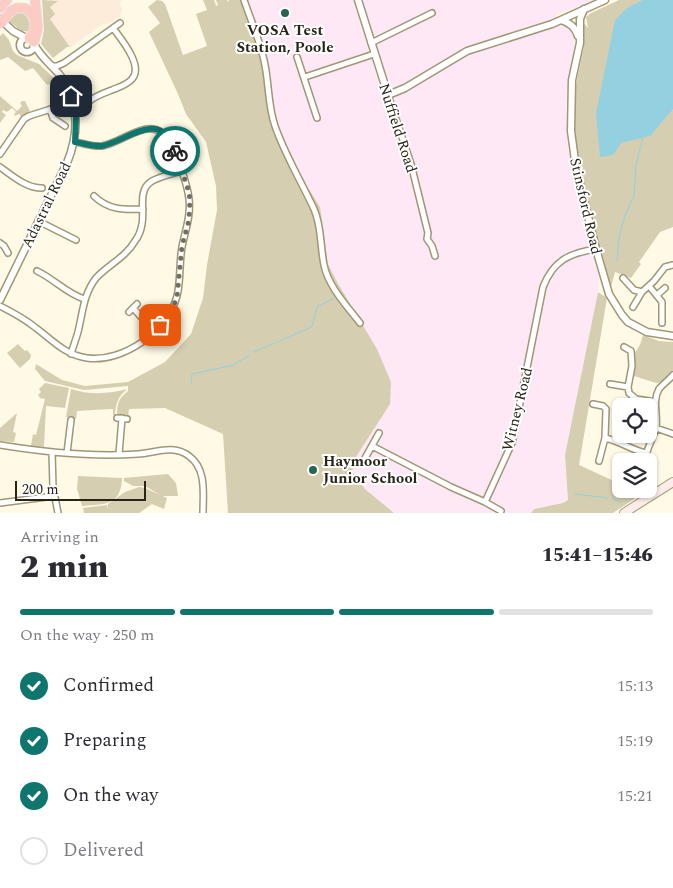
<!DOCTYPE html>
<meta charset="utf-8">
<style>
body{margin:0;font-family:Spectral,serif;background:#f7f7f7;color:#2b2b33;height:100vh;display:flex;flex-direction:column;font-size:19px;white-space:nowrap}
*{box-sizing:border-box;margin:0}
p{font-size:16px;color:#7c7c81}
.icon{flex:none;width:28px;height:28px;fill:none;stroke:currentColor;stroke-width:2;stroke-linecap:round;stroke-linejoin:round}
.map{position:relative;height:513px;overflow:hidden}
.details{display:flex;flex-direction:column;background:#fff;flex:1}
.details>*{flex:none}
.controls{position:absolute;left:612px;top:398px;display:grid;gap:10px}
.controls a{display:grid;place-items:center;width:45px;height:45px;border-radius:8px;background:#fff;box-shadow:0 1px 4px #0004;font-size:25px}
.scale{position:absolute;left:15px;bottom:12px;width:131px;box-sizing:border-box;padding-left:5px;border:2px solid #282417;border-top:0;font-size:14px;line-height:18px;white-space:nowrap;color:#282417;-webkit-text-stroke:4px #fff;paint-order:stroke}
.pin{position:absolute;display:grid;place-items:center;width:42px;height:42px;color:#fff;margin:-21px;border-radius:10px;box-shadow:0 2px 8px #0006}
.courier{position:absolute;display:grid;place-items:center;width:50px;height:50px;margin:-25px;border:4px solid #0f766e;border-radius:50%;background:#fff;color:#222;box-shadow:0 1px 6px #0007}
.summary em{font-style:normal;font-weight:800}
.summary div{display:flex;flex-direction:column-reverse}
.summary{display:flex;align-items:center;justify-content:space-between;height:85px;padding:0 20px}
h1{font-size:32px;font-weight:800;line-height:38px}
.bar{display:grid;grid-template-columns:repeat(4,1fr);gap:8px 5px;align-content:center;height:60px;padding:0 20px}
.bar i{height:6px;border-radius:4px;background:#e1e1e2}
.bar .on{background:#0f766e}
.bar p{grid-column:span 4}
ol{padding:0 20px;list-style:none}
li{display:flex;align-items:center;gap:15px;height:55px}
li p{margin-inline-start:auto}
li .icon{padding:5px;border-radius:50%;background:#0f766e;color:#fff;stroke-width:4}
li:last-child{color:#7c7c81}
li i{width:28px;height:28px;border:2px solid #e1e1e2;border-radius:50%}
.map>svg:first-child{display:block}
</style>
<div class="map">
<svg width="673" height="513" viewBox="0 0 673 513">
<rect width="100%" height="100%" fill="#fffae5"/>
<path fill="#fee8f6" d="M244,0H595L556,15L561,26H565L572,30L575,39L566,107L568,148L599,276L598,292L565,455L568,500L563,503L534,509L531,513H394L365,489L352,472L354,460L390,404L328,264L325,250L297,177L277,132Z"/>
<path fill="#fdecda" d="M49,0H122L120,2L122,10L120,16L111,23L109,22L106,25L104,23L71,47H67L53,58L47,38Z"/>
<path fill="#d6ceb0" d="M42,0L58,1L50,7L55,14L50,19L70,47H67L53,58L41,44L44,30Z
M157,0L162,1L165,4L183,55L207,46L196,14L207,10L203,0H214L216,6L218,5L216,0H227L228,2L229,0H244L258,39L272,113L297,177L310,191L320,207L328,264L337,282L377,349L391,382L390,404L354,460L352,472L365,489L394,513H228L223,434L165,408L129,409L128,417L117,416C117,404 118,399 128,391V386L84,390L45,381L35,369L36,364L62,380L85,386L128,382L165,362L191,334L203,298L207,265L217,210L216,186L206,142L186,114L178,94L149,32L160,23L148,7Z
M619,0H673V227L660,232L639,262L641,264L631,278L615,272L611,287C594,235 572,162 574,107C574,87 580,67 584,47L582,46L583,22L588,28L586,17L591,13Z
M21,10L30,15L31,32L22,31L7,20L13,13Z
M3,33L9,40L13,51L17,55L39,64L55,79L63,95L60,102L54,103L52,98L57,96L53,83L47,85L33,68L25,71L8,57L0,60V36Z
M0,96L17,111L22,106L20,103L22,101H25L30,111L22,117L19,114L15,116L14,114L16,112L12,108L7,112L3,110L2,112L6,115L0,123Z
M598,292L607,298L579,465L616,482L621,485V489H626L637,497L613,513H531L534,509L563,503L568,500L565,455Z
M643,335L659,341L673,342V370L664,382L656,383L634,376V354L640,345Z
M18,344L25,351L27,350L31,355L30,359L20,368L7,353Z
M45,383L69,388L65,408L46,406L44,447L31,446L33,434L36,435L45,399L40,398L38,395L41,392L39,389Z
M71,389C89,395 109,394 127,389C118,397 116,402 115,415H113V409H111L77,411L76,419L66,417Z
M17,413L13,432L16,433L14,442L0,441V428Z
M168,474L176,483L178,496H162L145,486H133L124,481V478Z
M78,476L122,478C121,506 105,504 82,506L77,489Z
M139,487L145,488L167,498L164,509L152,504L139,513H84L83,508L107,505L108,509V504L125,492Z"/>
<path fill="#93d1e0" d="M643,0H673V109L650,136L621,143L613,155L600,157L596,113L615,20L627,8Z"/>
<g fill="none" stroke-linecap="round" stroke-linejoin="round">
<path stroke="#93d1e0" stroke-width="1" d="M617,261L619,238L625,215L634,196L636,165L643,138
M254,352L312,327L317,307L334,298
M191,383L192,374L234,365L249,355
M575,494L608,498
M612,499L621,502"/>
<g stroke="#9f9776" stroke-width="8">
<path id="minor" d="M244,0C251,21 261,43 265,65C269,85 268,106 275,126C285,155 301,181 314,209C322,227 320,246 324,265C328,286 347,306 360,323
M371,43L432,13
M297,57L317,118
M51,66H57L64,63L120,23
M305,77L374,54
M388,95L411,164L428,233L427,239L432,246L435,256
M88,102C95,96 104,93 112,90C119,87 127,85 132,79C144,66 121,39 113,28
M50,109L53,118L65,126
M0,154L24,119L29,116L73,102
M0,167C13,176 26,188 42,188
M94,196C108,210 124,210 143,209
M38,221L76,240
M0,243L4,246L8,253
M37,271C54,279 66,293 84,299
M623,278L634,290L642,292
M649,286L662,302V323
M657,295L665,288
M0,306C12,312 25,319 36,328C52,340 65,355 87,358C123,363 168,331 177,296C181,280 179,263 182,247C185,231 191,216 189,199C187,180 178,162 172,144C152,111 128,141 102,146C93,147 83,143 75,142
M633,307L642,292L654,281L665,267L673,265
M133,308L154,331
M129,312L137,304
M624,347L631,351L632,366L628,387L629,393L636,399L655,402
M71,354C73,347 76,339 78,332C83,312 83,295 96,278C108,265 126,257 135,241C139,236 141,230 142,224C145,210 137,190 152,181C161,176 172,174 181,171
M610,384L628,387
M593,404L603,406L606,409L605,438C620,441 631,450 646,453
M117,418L127,419
M656,428L673,434
M0,445C43,452 94,457 138,454C155,453 173,444 189,456C207,469 203,494 203,513
M372,446L451,487L485,502L512,443L543,287C553,261 569,253 596,249
M52,452L53,487L58,513
M67,453L71,420
M119,454L122,418
M364,460L379,433
M599,461L605,438
M645,461C646,449 653,439 656,428C658,415 652,401 659,389C663,384 669,380 673,375
M485,502L501,511
M0,503L54,496"/>
</g>
<g stroke="#9f9776" stroke-width="9">
<path id="tertiary" d="M358,0L388,95L405,88L467,51L552,24L605,0
M584,9L580,19V43L572,80L571,131L576,168L596,249L609,294L622,315L628,322L647,332L673,336
M0,19L13,31L26,38
M561,20C570,23 575,27 578,36
M20 45a7 7 0 1 1 14 0a7 7 0 1 1-14 0Z
M0,300L67,163C79,134 80,100 59,74C50,64 40,56 34,44"/>
</g>
<g stroke="#9f9776" stroke-width="10">
<path id="secondary" d="M624,513L673,482"/>
</g>
<g stroke="#e5e5e3" stroke-width="11">
<path id="trunk" d="M0,8L7,0
M11,11L16,8H25C36,15 38,29 29,38
M34,42L38,28L35,0"/>
</g>
<use href="#minor" stroke="#fff" stroke-width="5"/>
<use href="#tertiary" stroke="#fff" stroke-width="6"/>
<use href="#secondary" stroke="#feece9" stroke-width="8"/>
<use href="#trunk" stroke="#fccbc4" stroke-width="9"/>
<g stroke="#e5e5e3" stroke-width="11" stroke-linecap="butt">
<path id="trunk-bridge" d="M0,24L11,11"/>
</g>
<use href="#trunk-bridge" stroke="#fccbc4" stroke-width="9"/>
</g>
<g fill="none" stroke-linecap="round" stroke-linejoin="round">
<path stroke="#736f5f" stroke-width="5" stroke-dasharray="0 9" d="M160,325L171,312L177,297L182,246L189,220L190,199L188,189L175,151"/>
<path stroke="#0f766e" stroke-width="6" d="M71,96L76,116L75,142C83,143 93,147 102,146C128,141 160,107 175,151"/>
</g>
<g fill="#276552" stroke="#fff" stroke-width="2">
<circle cx="285" cy="13" r="5"/>
<circle cx="313" cy="470" r="5"/>
</g>
<g text-anchor="middle" stroke-width="4" stroke-linejoin="round" paint-order="stroke">
<g font-size="15" font-weight="bold" fill="#282417" stroke="#fff">
<text x="285" y="35">VOSA Test<tspan x="285" dy="17">Station, Poole</tspan></text>
<text x="323" y="466" text-anchor="start">Haymoor<tspan x="323" dy="17">Junior School</tspan></text>
</g>
<g font-size="15" fill="#282417" stroke="#fff">
<text transform="translate(398 128) rotate(72)" y="5">Nuffield Road</text>
<text transform="translate(46 205) rotate(-64)" y="5">Adastral Road</text>
<text transform="translate(586 206) rotate(77)" y="5">Stinsford Road</text>
<text transform="translate(517 409) rotate(-76)" y="5">Witney Road</text>
</g>
</g>
</svg>
<div class="controls">
<a><svg class="icon" aria-label="locate" viewBox="0 0 24 24"><circle cx="12" cy="12" r="6"/><path d="M12 2v4M12 18v4M2 12h4M18 12h4"/></svg></a>
<a><svg class="icon" aria-label="layers" viewBox="0 0 24 24"><path d="M12 4l9 5-9 5-9-5zM3 14l9 5 9-5"/></svg></a>
</div>
<div class="scale">200 m</div>
<div class="pin" style="left:160px;top:325px;background:#ea580c"><svg class="icon" aria-label="bag" viewBox="0 0 24 24"><path d="M5 8h14l-1 12H6zM9 8a3 3 0 0 1 6 0"/></svg></div>
<div class="pin" style="left:71px;top:96px;background:#1f2937"><svg class="icon" aria-label="home" viewBox="0 0 24 24"><path d="M3 11l9-7 9 7M6 9v11h12V9"/></svg></div>
<div class="courier" style="left:175px;top:151px"><svg class="icon" aria-label="bike" viewBox="0 0 24 24"><circle cx="6" cy="16" r="4"/><circle cx="18" cy="16" r="4"/><path d="M6 16l4-8h5l3 8M10 8l3 8H6M13 5h3"/></svg></div>
</div>
<section class="details">
<div class="summary"><div><h1>2 min</h1><p>Arriving in</p></div><em>15:41–15:46</em></div>
<div class="bar"><i class="on"></i><i class="on"></i><i class="on"></i><i></i><p>On the way · 250 m</p></div>
<ol>
<li><svg class="icon" aria-label="check" viewBox="0 0 24 24"><path d="M5 12l5 5 9-10"/></svg>Confirmed<p>15:13</p></li>
<li><svg class="icon" aria-label="check" viewBox="0 0 24 24"><path d="M5 12l5 5 9-10"/></svg>Preparing<p>15:19</p></li>
<li><svg class="icon" aria-label="check" viewBox="0 0 24 24"><path d="M5 12l5 5 9-10"/></svg>On the way<p>15:21</p></li>
<li><i></i>Delivered</li>
</ol>
</section>
